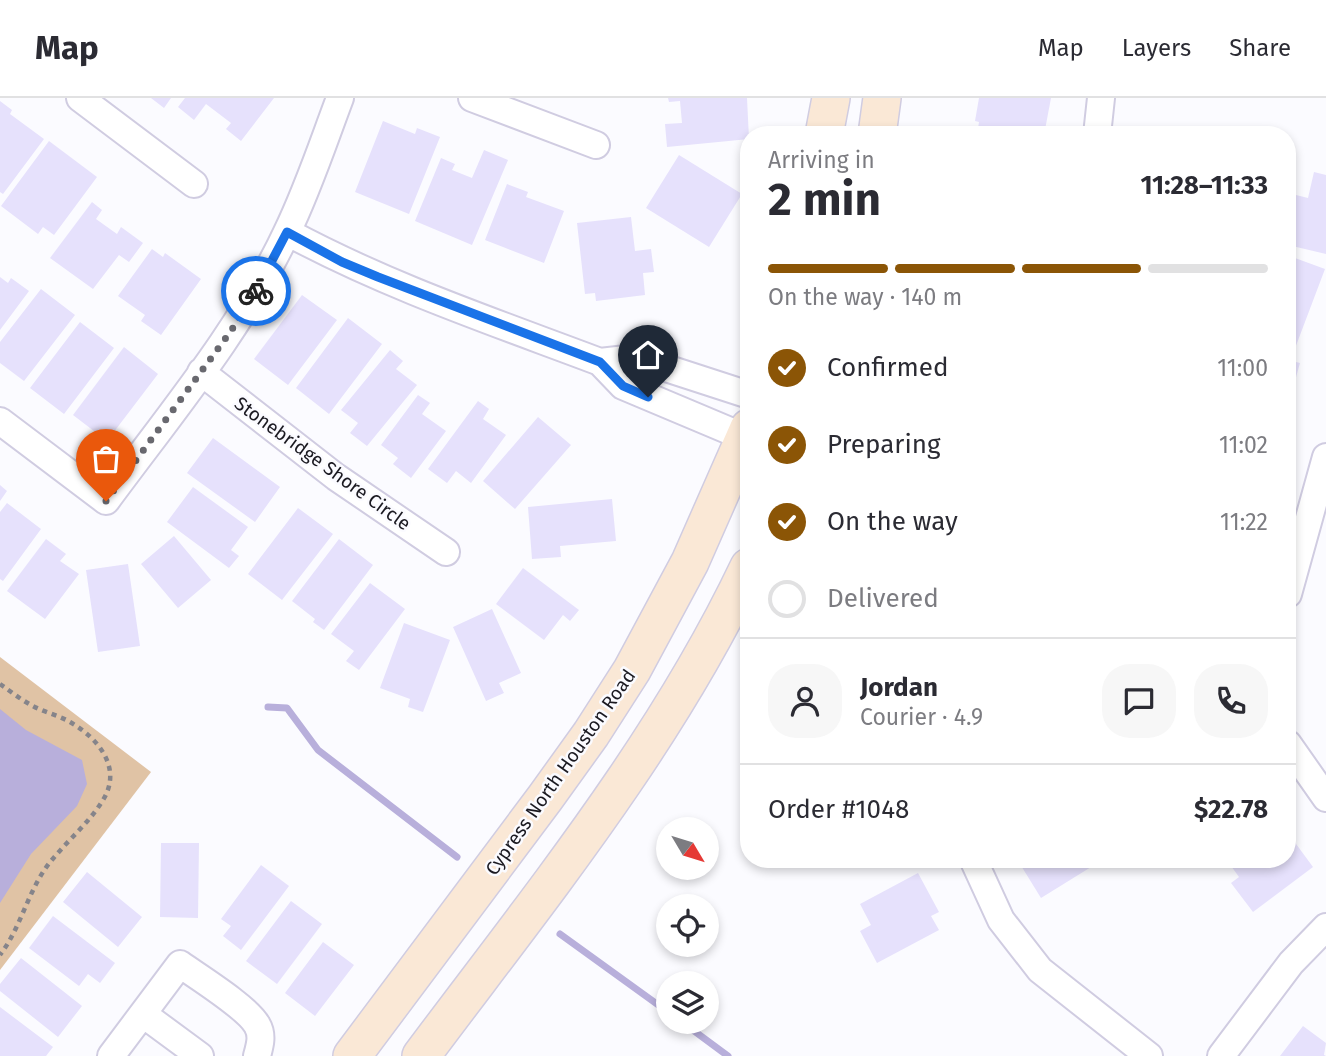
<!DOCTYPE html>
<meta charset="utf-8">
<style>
body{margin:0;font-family:"Fira Sans",sans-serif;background:#f7f7f7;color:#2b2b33;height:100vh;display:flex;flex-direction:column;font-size:26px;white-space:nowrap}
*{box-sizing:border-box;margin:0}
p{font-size:23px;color:#7c7c81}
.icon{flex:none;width:38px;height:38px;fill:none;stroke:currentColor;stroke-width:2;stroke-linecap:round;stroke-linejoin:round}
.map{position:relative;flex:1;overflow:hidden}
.side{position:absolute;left:740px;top:28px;width:556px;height:742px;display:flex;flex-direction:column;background:#fff;border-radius:28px;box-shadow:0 4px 10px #0003}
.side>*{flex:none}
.needle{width:46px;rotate:128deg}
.controls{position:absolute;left:656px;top:719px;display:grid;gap:14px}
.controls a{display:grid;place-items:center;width:63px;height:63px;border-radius:50%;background:#fff;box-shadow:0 4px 10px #0003;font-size:35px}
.pin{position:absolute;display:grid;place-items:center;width:60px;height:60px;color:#fff;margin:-72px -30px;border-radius:50% 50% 50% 0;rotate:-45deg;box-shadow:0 0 7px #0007}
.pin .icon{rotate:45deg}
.courier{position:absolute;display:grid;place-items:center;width:70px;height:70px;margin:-35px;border:5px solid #1a73e8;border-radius:50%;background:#fff;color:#222;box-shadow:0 2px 9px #0007}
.summary em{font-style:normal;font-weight:700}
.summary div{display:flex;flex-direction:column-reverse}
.summary{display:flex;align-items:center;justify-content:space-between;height:119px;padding:0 28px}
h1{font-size:46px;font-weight:700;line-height:52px}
.bar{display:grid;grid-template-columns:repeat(4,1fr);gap:10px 7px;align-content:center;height:84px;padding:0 28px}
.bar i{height:9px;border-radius:5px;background:#e1e1e2}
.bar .active{background:#8b5506}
.bar p{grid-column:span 4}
.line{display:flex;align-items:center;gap:18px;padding:0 28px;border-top:2px solid #e1e1e2}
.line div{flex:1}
.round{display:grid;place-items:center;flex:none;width:74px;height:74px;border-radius:28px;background:#f7f7f7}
ol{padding:0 28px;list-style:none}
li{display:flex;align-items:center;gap:21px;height:77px}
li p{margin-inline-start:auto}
li .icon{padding:7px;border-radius:50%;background:#8b5506;color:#fff;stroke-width:4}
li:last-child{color:#7c7c81}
li i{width:38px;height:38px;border:4px solid #e1e1e2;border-radius:50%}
header{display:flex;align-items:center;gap:42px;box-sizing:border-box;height:98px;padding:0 35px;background:#fff;border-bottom:2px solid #e1e1e2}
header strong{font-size:33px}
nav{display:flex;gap:38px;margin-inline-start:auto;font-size:24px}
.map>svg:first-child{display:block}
</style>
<header>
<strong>Map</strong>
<nav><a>Map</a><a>Layers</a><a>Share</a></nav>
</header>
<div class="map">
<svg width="1326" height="958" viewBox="0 0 1326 958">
<rect width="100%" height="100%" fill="#fbfbff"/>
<path fill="#e0c3a5" d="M0,559L151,674L0,872Z"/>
<path fill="#b8afdb" d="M0,611L26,632L82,662L87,686L77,708L31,756L0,805Z"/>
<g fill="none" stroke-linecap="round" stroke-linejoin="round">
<path stroke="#b8afdb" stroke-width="7" d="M268,609L287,610L318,652L457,759
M560,836L668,914
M682,924L728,958"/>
</g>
<path fill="#e6e1fc" d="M151,0H171L164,10Z
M185,0H274L241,43L226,31L231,25L206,6L194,22L178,9Z
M668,0H747L749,41L667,49L665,26L682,25L680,3L669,4Z
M979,0H1051L1044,37H977L979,24L975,23Z
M0,3L12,12L10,16L44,41L3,96L0,94Z
M383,23L415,36L417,30L440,39L409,116L355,94Z
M49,43L97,79L54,137L43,129L38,136L1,108Z
M484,52L508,62L472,147L415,123L441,60L455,66L452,72L472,80Z
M679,57L742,96L709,149L646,110Z
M1314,74L1326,77V156L1288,147V95L1308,100Z
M507,86L528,94L526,99L564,113L544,165L485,142Z
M92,104L102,112L96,121L117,136L121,129L143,145L129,164L119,157L93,191L50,160Z
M631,119L635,153L651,151L654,174L643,175L645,197L596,203L595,195L585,196L577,125Z
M152,151L163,159L165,155L201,181L161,237L141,223L145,217L118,198Z
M1295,160L1325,171L1294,253L1288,251V170L1291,171Z
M0,179L8,185L11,180L29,193L0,232Z
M41,191L75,217L24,283L0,265V244Z
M302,197L337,222L288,287L254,261Z
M348,220L382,246L329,316L296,290Z
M80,224L114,250L64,316L30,290Z
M124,249L158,276L107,343L73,317Z
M390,252L403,263L396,271L417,287L367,348L350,335L358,325L341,312Z
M1288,262L1300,265L1289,304H1288Z
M418,297L430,305L422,316L446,333L411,380L393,366L398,360L381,347Z
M478,303L489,311L483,321L506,337L471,385L456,373L447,385L428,371Z
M538,319L571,347L515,411L483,383Z
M213,340L280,389L255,424L187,375Z
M0,387L7,393L0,403Z
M193,389L248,429L231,452L239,458L229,470L167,424Z
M612,401L616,443L560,448L561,459L532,461L528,409Z
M7,405L41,431L3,483L0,481V414Z
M298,410L333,436L282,502L248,476Z
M174,438L211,482L178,510L141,466Z
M46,441L66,456L60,463L79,476L45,521L7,493Z
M339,441L373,467L324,532L313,524L315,521L292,503Z
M128,466L140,548L98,554L86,472Z
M523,470L579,512L570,523L563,517L544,542L496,506Z
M370,485L405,511L359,572L346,563L354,553L331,536Z
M492,511L521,575L499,585L504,595L486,603L453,529Z
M404,525L450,542L423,614L408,609L410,601L380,590Z
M1288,735L1313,769L1253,814L1231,785L1239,779L1226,761H1288Z
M161,745H199L198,820L160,819Z
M1021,761H1104L1041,800L1020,766L1022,764Z
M261,767L289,788L241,852L223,838L231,828L221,821Z
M87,774L142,819L118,849L63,804Z
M918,775L939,814L931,818L939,832L877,865L860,833L871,827L860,806Z
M291,803L322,826L277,886L246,863Z
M53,818L115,865L100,885L88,876L79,888L29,850Z
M323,844L354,867L315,918L285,895Z
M21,860L82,908L58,939L0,893V886Z
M0,909L53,949L46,958H0Z
M1303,928L1326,945L1324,957L1326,958H1280Z"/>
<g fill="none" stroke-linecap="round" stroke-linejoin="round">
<g stroke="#d0cce1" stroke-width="30">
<path id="street" d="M80,0L194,86
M472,0L596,47
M1097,37L1101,0
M287,134C387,188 494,224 600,264L623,288L749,341
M600,264L635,260L749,297
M201,274L336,379L446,454
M0,323L106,403C170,316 241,232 287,134C308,91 323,45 340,0
M1288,496L1326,359
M1288,646L1326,700
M973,761L1001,822L1040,872L1149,958
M143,916L200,958
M111,958L180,866C198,879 247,909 257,927C263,937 260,947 257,958
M1221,958L1291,865L1326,829"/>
</g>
<g stroke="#d0cce1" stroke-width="40">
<path id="secondary" d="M824,37L831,0
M877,37L882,0
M352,958L545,700L591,636L632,572L690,464L749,330
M421,958C539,800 664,648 749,469"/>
</g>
<path stroke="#85848a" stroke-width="4.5" stroke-dasharray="5 5" stroke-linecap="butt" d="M0,586C10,593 20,601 31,607C43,614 58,617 70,624C98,640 123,670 103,702C89,725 68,742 51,763C28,791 22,828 0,857"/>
<use href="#street" stroke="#fff" stroke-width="26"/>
<use href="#secondary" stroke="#fae8d6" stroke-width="37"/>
</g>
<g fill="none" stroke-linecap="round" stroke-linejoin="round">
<path stroke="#69696f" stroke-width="7" stroke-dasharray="0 12.6" d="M106,403L231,233L256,193"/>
<path stroke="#1a73e8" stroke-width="9" d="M256,193L287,134L342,164L378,179L600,264L623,288L648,299"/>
</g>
<g text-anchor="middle" stroke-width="5" stroke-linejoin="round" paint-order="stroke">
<g font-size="19" fill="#1b1a21" stroke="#fbfbff">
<text transform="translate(323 365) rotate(36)" y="7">Stonebridge Shore Circle</text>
<text transform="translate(560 674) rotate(-55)" y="7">Cypress North Houston Road</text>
</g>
</g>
</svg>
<div class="controls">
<a><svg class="needle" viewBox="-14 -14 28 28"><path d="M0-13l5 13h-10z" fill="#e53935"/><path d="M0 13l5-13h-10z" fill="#7c7c81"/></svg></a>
<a><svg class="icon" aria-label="locate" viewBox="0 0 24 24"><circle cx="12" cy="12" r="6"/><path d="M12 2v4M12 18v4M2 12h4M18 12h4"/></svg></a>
<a><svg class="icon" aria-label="layers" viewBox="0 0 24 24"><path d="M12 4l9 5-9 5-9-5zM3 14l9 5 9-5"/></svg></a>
</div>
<div class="pin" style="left:106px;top:403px;background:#ea580c"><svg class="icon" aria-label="bag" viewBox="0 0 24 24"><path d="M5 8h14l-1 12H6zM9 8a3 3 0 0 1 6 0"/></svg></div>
<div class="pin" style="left:648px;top:299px;background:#1f2937"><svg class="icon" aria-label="home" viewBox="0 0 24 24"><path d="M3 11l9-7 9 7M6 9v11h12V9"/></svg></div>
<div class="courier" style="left:256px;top:193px"><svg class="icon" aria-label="bike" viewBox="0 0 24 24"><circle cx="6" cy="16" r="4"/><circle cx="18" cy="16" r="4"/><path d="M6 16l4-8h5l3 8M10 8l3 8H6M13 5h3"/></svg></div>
<section class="side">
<div class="summary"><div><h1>2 min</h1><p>Arriving in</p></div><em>11:28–11:33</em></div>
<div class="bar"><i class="active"></i><i class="active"></i><i class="active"></i><i></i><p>On the way · 140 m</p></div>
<ol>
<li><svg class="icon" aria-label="check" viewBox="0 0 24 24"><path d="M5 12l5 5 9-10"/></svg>Confirmed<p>11:00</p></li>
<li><svg class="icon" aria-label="check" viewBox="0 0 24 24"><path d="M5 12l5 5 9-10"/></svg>Preparing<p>11:02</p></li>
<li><svg class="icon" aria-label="check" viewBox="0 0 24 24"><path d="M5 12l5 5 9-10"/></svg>On the way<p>11:22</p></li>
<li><i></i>Delivered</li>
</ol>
<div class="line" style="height:126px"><a class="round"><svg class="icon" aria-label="person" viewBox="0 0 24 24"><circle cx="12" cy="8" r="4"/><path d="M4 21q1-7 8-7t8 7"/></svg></a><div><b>Jordan</b><p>Courier · 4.9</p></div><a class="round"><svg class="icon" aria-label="chat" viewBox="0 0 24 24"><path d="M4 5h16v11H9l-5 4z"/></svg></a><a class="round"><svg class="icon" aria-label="phone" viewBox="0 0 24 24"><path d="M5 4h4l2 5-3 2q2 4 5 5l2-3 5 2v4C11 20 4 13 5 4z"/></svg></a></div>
<div class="line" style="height:91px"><div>Order #1048</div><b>$22.78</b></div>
</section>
</div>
